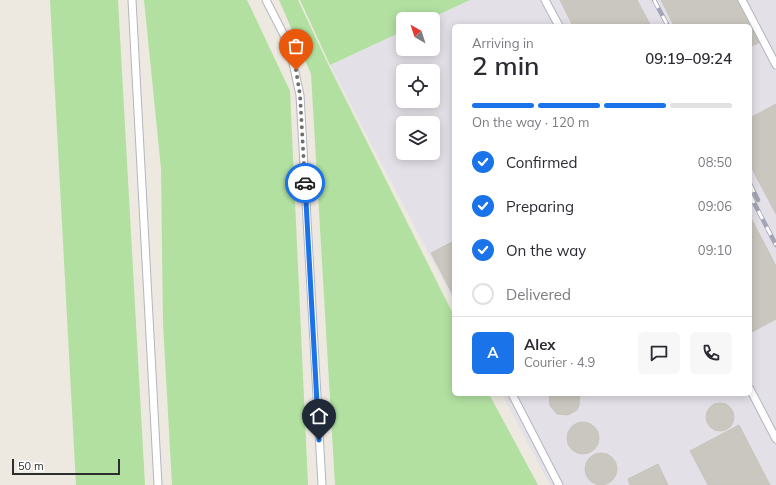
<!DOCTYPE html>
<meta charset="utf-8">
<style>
body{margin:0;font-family:Mulish,sans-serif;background:#f7f7f7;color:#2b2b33;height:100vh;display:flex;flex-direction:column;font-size:15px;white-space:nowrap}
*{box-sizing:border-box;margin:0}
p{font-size:13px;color:#7c7c81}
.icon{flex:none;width:22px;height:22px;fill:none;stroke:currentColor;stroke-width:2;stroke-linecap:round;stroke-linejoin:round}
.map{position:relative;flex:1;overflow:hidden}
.details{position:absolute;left:452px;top:24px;width:300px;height:372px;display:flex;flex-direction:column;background:#fff;border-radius:6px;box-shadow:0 2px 10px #0003}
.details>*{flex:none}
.needle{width:26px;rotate:321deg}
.controls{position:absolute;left:396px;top:12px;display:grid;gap:8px}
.controls a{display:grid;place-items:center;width:44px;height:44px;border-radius:6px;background:#fff;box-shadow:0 2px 10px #0003;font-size:20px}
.scale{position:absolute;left:12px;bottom:10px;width:108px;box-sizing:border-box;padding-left:4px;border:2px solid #2d2d2d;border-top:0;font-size:11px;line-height:14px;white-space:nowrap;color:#2d2d2d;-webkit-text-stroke:3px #fff;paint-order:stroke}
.pin{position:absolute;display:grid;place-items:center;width:34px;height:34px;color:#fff;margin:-41px -17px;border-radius:50% 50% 50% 0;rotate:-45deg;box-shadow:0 0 4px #0007}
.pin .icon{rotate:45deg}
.courier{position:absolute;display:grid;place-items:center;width:40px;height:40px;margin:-20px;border:3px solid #1a73e8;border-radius:50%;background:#fff;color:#222;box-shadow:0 1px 5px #0007}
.head em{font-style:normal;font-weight:600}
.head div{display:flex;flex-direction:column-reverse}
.head{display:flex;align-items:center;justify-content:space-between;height:68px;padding:0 20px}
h1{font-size:26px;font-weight:600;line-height:30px}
.bar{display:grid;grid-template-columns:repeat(4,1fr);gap:6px 4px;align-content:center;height:48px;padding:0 20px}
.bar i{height:5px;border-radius:3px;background:#e1e1e2}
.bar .current{background:#1a73e8}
.bar p{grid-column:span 4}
.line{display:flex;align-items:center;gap:10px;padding:0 20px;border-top:1px solid #e1e1e2}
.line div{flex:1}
.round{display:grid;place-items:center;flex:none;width:42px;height:42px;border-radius:6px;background:#f7f7f7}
ol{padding:0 20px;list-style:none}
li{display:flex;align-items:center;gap:12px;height:44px}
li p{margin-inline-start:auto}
li .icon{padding:4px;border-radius:50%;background:#1a73e8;color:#fff;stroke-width:4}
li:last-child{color:#7c7c81}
li i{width:22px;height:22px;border:2px solid #e1e1e2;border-radius:50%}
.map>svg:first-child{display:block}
</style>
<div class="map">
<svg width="776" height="485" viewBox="0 0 776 485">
<rect width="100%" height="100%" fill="#ede9e1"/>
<path fill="#e3e0e7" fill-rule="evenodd" d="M470,0H776V485H550L502,394H750V26H454V302L330,65L403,31V49H433V19H429ZM403,71H433V101H403ZM403,123H433V153H403Z"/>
<path fill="#b2e0a1" d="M50,0H118L145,485H76Z
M144,0H247L290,91L308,485H172L163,324L161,169Z
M279,0H298L328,64L454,316V394H489L538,485H335L311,74Z
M300,0H470L429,19H403V31L330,65Z"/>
<path fill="#c9c7bf" stroke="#c9c5ba" d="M560,0H637L651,26H573Z
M661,0H738L760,42L750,47V26H674Z
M776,104V214L750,165V118Z
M750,216L776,266V319L750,333Z
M454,241V297L431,253Z
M549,394H580L579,405L577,410L568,415L557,414L550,406Z
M706 417a14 14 0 1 1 28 0a14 14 0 1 1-28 0Z
M567 438a16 16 0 1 1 32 0a16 16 0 1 1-32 0Z
M739,425L770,485H708L690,451Z
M585 469a16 16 0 1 1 32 0a16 16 0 1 1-32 0Z
M658,464L668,485H630L628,479Z"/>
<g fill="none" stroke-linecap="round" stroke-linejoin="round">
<g stroke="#b4b5bf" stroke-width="9">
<path id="service" d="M132,0L158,485
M266,0L289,45L300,95L322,485
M545,0L559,26
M742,0L776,65
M750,389L776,439
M512,394L559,485"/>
</g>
<use href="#service" stroke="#fff" stroke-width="7"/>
<g stroke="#a3a4b6" stroke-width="4.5">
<path id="rail" d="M654,0L668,26
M750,184L758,200
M750,195L776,245"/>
</g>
<use href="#rail" stroke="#fff" stroke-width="3" stroke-dasharray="9" stroke-linecap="butt"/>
</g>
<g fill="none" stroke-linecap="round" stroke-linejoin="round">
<path stroke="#706f6c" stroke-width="4" stroke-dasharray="0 7.2" d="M296,70L300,95L305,183"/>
<path stroke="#1a73e8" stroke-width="5" d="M305,183L319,440"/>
</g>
</svg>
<div class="controls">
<a><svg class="needle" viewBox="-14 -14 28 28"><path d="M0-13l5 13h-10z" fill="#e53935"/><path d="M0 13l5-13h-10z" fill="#7c7c81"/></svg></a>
<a><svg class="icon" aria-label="locate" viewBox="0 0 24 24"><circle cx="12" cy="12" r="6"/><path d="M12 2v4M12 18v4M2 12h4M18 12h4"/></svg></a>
<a><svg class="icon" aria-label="layers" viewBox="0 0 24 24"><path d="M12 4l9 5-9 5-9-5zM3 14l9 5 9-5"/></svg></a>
</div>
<div class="scale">50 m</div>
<div class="pin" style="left:296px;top:70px;background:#ea580c"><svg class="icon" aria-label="bag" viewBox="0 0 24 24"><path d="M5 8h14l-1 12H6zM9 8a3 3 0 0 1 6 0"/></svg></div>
<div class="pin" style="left:319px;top:440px;background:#1f2937"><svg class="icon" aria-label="home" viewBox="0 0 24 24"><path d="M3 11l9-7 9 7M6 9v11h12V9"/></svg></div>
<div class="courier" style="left:305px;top:183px"><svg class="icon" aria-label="car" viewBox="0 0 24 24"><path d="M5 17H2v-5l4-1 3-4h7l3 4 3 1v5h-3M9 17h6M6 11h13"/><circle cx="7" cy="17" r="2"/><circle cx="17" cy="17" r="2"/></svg></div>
<section class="details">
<div class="head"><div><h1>2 min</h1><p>Arriving in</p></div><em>09:19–09:24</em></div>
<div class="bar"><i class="current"></i><i class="current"></i><i class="current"></i><i></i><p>On the way · 120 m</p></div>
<ol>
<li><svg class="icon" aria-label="check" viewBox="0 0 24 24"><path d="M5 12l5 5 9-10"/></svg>Confirmed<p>08:50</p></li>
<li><svg class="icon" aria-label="check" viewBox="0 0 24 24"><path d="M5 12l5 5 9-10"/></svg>Preparing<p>09:06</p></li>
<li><svg class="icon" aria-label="check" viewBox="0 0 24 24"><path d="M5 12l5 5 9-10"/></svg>On the way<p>09:10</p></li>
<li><i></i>Delivered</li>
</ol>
<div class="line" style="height:72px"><b class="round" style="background:#1a73e8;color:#fff">A</b><div><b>Alex</b><p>Courier · 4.9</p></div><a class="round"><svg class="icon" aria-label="chat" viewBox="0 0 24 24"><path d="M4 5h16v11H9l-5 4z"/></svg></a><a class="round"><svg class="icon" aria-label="phone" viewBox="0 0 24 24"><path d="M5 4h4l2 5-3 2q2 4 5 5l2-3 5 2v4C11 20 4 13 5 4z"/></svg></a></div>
</section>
</div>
